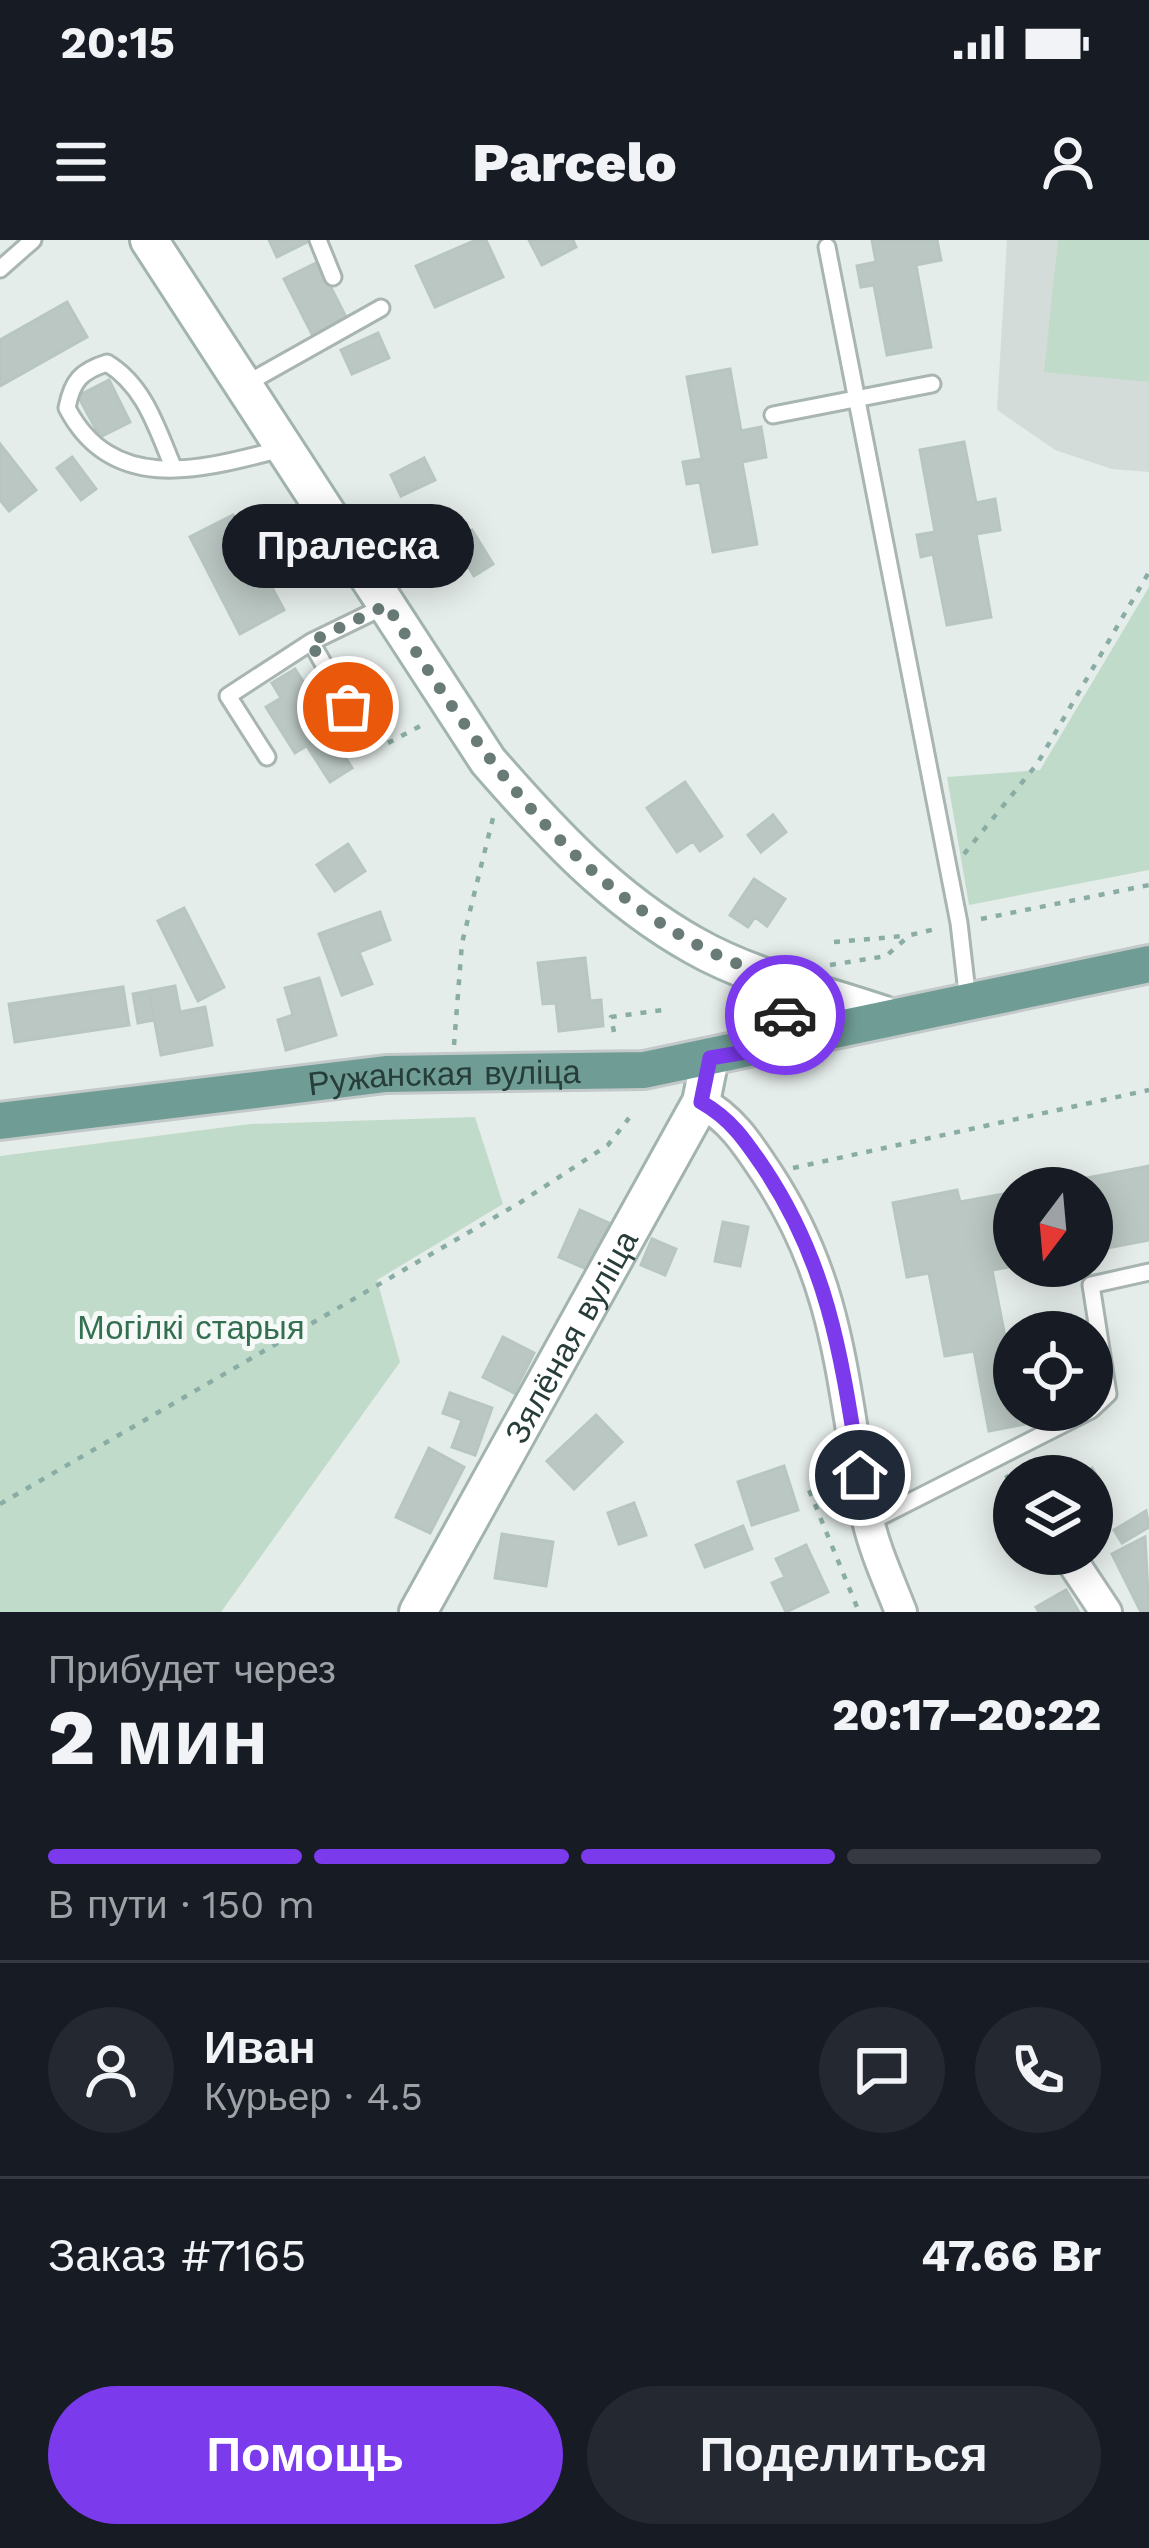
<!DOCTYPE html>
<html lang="ru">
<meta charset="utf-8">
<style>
body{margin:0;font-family:"Work Sans",sans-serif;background:#242831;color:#f1f3f6;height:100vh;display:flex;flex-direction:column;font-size:45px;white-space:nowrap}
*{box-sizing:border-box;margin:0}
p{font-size:39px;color:#9ea1a6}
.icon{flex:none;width:66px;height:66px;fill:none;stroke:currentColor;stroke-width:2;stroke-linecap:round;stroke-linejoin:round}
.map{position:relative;height:1372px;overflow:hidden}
.side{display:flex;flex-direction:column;background:#171b24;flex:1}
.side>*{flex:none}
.needle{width:78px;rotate:196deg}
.buttons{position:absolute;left:993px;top:927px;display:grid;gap:24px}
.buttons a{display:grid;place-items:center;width:120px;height:120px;border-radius:50%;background:#171b24;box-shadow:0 6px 30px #0003;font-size:60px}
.pin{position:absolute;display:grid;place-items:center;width:102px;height:102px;color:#fff;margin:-51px;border:6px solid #fff;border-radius:50%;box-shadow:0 3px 12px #0007}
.courier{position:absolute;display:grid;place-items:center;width:120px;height:120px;margin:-60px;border:9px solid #7c3aed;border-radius:50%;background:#fff;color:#222;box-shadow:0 3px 15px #0007}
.bubble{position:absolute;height:84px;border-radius:42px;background:#171b24;box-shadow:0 6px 30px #0003;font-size:39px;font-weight:800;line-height:84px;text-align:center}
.summary em{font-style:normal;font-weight:800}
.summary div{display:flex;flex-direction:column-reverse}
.summary{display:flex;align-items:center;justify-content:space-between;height:204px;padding:0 48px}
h1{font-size:78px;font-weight:800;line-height:90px}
.bar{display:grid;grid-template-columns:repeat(4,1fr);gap:18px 12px;align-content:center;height:144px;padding:0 48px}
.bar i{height:15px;border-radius:9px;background:#363941}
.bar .active{background:#7c3aed}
.bar p{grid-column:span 4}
.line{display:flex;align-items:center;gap:30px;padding:0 48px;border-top:3px solid #363941}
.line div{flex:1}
.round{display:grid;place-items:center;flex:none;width:126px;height:126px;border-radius:63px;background:#242831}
.cta{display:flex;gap:24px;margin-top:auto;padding:24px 48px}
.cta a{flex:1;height:138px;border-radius:72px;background:#7c3aed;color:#fff;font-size:48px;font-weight:800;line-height:138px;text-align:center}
.cta a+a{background:#242831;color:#f1f3f6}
.status{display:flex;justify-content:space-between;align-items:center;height:84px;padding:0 60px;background:#171b24;direction:ltr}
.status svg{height:33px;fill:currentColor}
header{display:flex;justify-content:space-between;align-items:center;height:156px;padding:0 48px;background:#171b24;font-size:54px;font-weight:800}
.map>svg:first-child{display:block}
</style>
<div class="status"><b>20:15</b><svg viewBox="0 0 49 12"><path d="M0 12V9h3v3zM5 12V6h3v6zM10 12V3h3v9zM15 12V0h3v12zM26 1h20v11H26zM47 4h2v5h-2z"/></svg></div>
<header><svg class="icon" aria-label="menu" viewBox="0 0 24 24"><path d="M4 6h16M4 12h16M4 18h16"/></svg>Parcelo<svg class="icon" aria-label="person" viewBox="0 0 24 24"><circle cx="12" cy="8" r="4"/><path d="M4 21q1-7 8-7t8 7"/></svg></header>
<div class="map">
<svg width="1149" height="1372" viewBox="0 0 1149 1372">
<rect width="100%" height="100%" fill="#e5edea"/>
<path fill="#d3dcd9" d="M1007,0H1149V232L1112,229L1055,210L997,170Z"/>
<path fill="#c1dbca" d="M1058,0H1149V142L1044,132Z
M1149,347V630L969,665L947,537L1040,530Z
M475,877L503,964L377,1040L400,1122L221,1372H0V916L250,884Z"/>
<path fill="#bbc7c3" stroke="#b8c6c1" stroke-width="3" d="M269,0H306L307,2L277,17Z
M476,0H486L503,37L435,67L416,26Z
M529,0H573L576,7L542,25Z
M872,0H937L941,20L916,25L931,107L887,115L874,45L861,47L857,26L876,22Z
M318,22L348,81L314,98L284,39Z
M67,62L87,97L0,146V100Z
M378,93L389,118L352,134L341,110Z
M730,129L741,191L761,187L766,217L742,222L757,304L713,312L700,242L687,244L683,222L702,219L687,137Z
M109,140L130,182L100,197L78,156Z
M964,202L976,263L995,259L1000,290L976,294L991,377L947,385L933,314L921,317L917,295L935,292L920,210Z
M0,204L36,250L9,271L0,260Z
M72,217L96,249L81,260L57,228Z
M424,218L435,240L401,256L391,235Z
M233,275L284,370L240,394L190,297Z
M472,290L493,324L474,336L468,326L450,338L435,314Z
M295,429L334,489L295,513L266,467L281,458L272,443Z
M329,491L352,528L330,542L307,506Z
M685,542L722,596L700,611L693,601L677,612L647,568Z
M773,575L786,592L761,612L748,595Z
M348,604L365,631L335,651L317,625Z
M754,639L785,659L767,686L755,677L748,687L730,675Z
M184,668L224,747L198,761L158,681Z
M380,672L390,700L359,712L372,744L342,755L319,694Z
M585,718L590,761L601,760L603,786L559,791L556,763L543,764L538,723Z
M319,738L336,795L286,810L278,780L293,775L285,748Z
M175,746L180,772L205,767L212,805L161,815L149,751Z
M123,747L129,785L15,802L9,764Z
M149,751L154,780L138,783L133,754Z
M1149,926V1000L1092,1011V948H1035Z
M957,950L960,962L1014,952V1026L992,1030L1007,1107L1014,1106V1170H1044L1046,1180L989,1191L974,1111L945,1116L929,1033L907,1037L893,963Z
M580,970L611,984L589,1030L559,1017Z
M723,982L748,987L740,1026L715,1021Z
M652,999L676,1009L665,1035L641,1025Z
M503,1097L534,1113L514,1153L483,1137Z
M450,1153L492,1168L475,1215L452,1207L462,1180L443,1173Z
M596,1175L622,1202L574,1249L547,1221Z
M429,1208L464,1227L430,1293L396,1277Z
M784,1226L798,1270L752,1285L738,1242Z
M1092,1228L1104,1247L1092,1255V1236H1080Z
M634,1263L646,1295L619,1304L608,1273Z
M1146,1271L1149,1287L1122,1303L1114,1290Z
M743,1286L752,1309L705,1327L696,1305Z
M502,1294L553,1302L546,1346L495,1338Z
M1145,1297L1149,1372H1141L1112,1314Z
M806,1305L828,1352L786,1372L772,1343L785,1337L776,1319Z
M1066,1350L1079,1372H1039L1036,1367Z"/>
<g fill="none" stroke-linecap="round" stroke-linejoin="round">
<g stroke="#a8b5b1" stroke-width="21">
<path id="lane" d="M318,0L333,37
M827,7L959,683L968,761
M0,29L33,0
M244,145L381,68
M773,175L932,144
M174,229C157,189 145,146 107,123C81,131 72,141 67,168C113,256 203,229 282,209
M367,500L311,402L385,366
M267,517L228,456L311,402
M1092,1169L1108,1154L1091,1045L1149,1032
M868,1283L1091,1170"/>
</g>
<g stroke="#a8b5b1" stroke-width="36">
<path id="street" d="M701,862C733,880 748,905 768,935C843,1050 841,1148 867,1276C874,1309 889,1341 901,1372
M1070,1318L1106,1372"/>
</g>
<g stroke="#a2b4af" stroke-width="42">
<g id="secondary">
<path d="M149,0L488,521C549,591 612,660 695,706C753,739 824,754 887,776"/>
<path id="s1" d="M418,1372L701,862L710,818"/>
</g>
</g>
<g stroke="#c2c9c8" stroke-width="42">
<g id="primary">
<path d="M753,806L786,774L787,749L782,740"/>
<path id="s2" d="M0,881L386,834L644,830L1149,724"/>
</g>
</g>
<path stroke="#89ada5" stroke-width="4.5" stroke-dasharray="6 9" stroke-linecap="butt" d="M388,503L426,483
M964,614L1037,524L1149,332
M981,679L1149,645
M834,702L904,696
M830,725L886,716L910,695L940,688
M614,792L611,777L670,769
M454,805L462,703L494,574
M793,928L1149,850
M1006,1235L1014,1247
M831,1241L807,1245L859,1372
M0,1264L521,962L608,905L629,878"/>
<use href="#lane" stroke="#fff" stroke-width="15"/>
<use href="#street" stroke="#fff" stroke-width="30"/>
<use href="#secondary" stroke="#fff" stroke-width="36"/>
<use href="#primary" stroke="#6f9d95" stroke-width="36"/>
</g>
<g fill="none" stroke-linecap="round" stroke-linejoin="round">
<path stroke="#697b77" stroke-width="12" stroke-dasharray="0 21.6" d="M348,467L310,402L387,365C484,524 596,683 782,740L789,763L785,775"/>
<path stroke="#7c3aed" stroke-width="15" d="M785,775L746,812L710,818L701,862C731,879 745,900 764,928C830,1027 842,1121 860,1235"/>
</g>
<g text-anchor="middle" stroke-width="10" stroke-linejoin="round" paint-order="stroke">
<g font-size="33" fill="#263d39" stroke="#f5f9f8">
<text dy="12" stroke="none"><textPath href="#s2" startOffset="447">Ружанская вуліца</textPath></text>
<text dy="12" stroke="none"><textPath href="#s1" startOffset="315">Зялёная вуліца</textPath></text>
</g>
<g font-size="33" fill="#346f50" stroke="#f5f9f8">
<text x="191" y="1099">Могілкі старыя</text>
</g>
</g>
</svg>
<div class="buttons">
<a><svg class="needle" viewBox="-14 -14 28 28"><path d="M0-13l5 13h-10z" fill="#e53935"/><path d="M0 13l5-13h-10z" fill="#9ea1a6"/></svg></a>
<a><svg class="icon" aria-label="locate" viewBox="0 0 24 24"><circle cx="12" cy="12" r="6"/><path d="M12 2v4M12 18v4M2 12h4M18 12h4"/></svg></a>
<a><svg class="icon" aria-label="layers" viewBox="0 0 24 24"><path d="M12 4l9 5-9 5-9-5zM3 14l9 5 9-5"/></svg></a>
</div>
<div class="pin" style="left:348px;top:467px;background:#ea580c"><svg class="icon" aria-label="bag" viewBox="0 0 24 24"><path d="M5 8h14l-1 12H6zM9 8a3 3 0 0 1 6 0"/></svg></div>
<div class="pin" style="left:860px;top:1235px;background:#1f2937"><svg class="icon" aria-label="home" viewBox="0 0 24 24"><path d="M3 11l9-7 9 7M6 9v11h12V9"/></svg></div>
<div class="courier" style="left:785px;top:775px"><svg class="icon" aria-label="car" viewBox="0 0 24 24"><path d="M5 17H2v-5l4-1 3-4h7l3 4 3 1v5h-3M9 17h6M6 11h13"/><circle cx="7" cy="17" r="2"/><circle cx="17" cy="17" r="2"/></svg></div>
<div class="bubble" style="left:222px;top:264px;width:252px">Пралеска</div>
</div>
<section class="side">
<div class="summary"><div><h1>2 мин</h1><p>Прибудет через</p></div><em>20:17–20:22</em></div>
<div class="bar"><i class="active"></i><i class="active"></i><i class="active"></i><i></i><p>В пути · 150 m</p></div>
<div class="line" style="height:216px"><a class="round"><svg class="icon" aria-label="person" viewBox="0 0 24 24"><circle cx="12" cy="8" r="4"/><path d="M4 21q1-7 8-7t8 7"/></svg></a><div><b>Иван</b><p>Курьер · 4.5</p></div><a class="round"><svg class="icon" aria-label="chat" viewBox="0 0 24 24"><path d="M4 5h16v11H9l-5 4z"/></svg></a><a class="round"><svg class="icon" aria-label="phone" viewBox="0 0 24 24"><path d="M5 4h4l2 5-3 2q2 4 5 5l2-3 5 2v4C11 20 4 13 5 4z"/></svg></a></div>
<div class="line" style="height:156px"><div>Заказ #7165</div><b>47.66 Br</b></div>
<div class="cta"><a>Помощь</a><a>Поделиться</a></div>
</section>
